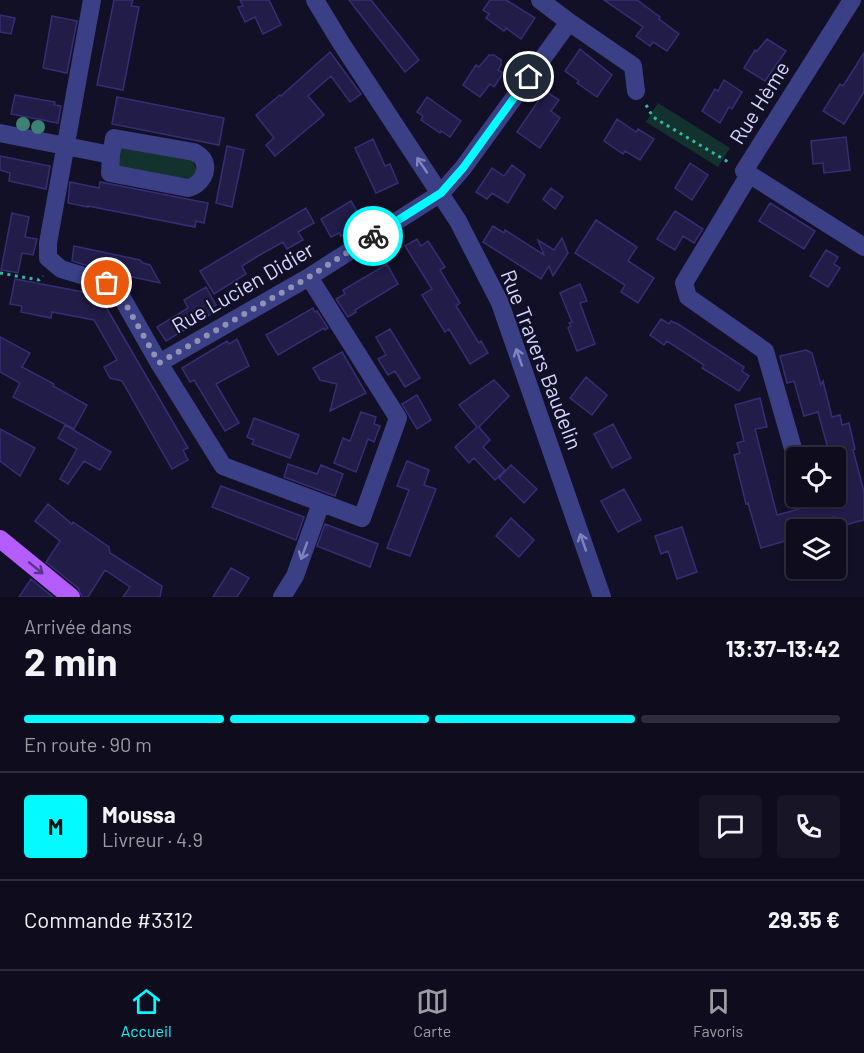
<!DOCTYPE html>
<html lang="fr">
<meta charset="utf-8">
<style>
body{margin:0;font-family:Barlow,sans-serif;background:#171526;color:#f1f3f6;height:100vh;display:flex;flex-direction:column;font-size:22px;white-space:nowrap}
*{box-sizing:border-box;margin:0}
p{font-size:20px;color:#9b9ba4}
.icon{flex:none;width:33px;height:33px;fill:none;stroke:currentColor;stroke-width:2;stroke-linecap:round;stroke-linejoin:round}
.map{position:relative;height:597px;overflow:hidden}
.side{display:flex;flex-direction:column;background:#0e0c1d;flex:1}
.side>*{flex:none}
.buttons{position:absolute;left:786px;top:447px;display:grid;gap:12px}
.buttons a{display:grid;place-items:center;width:60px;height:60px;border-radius:6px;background:#0e0c1d;box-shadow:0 2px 4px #0004,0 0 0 2px #2e2c3b;font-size:30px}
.pin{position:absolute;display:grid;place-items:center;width:51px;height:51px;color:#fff;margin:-26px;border:3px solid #fff;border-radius:50%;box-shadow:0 2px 6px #0007}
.courier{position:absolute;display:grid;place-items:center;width:60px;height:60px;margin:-30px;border:4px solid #03fafe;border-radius:50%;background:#fff;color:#222;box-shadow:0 2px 8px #0007}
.headline em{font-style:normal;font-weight:700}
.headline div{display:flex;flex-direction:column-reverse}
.headline{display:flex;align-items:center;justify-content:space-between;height:102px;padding:0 24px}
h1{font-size:39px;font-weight:700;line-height:45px}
.bar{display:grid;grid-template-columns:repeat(4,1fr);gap:9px 6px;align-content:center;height:72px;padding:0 24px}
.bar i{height:8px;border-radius:4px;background:#2e2c3b}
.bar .on{background:#03fafe}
.bar p{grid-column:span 4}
.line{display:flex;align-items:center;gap:15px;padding:0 24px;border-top:2px solid #2e2c3b}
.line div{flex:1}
.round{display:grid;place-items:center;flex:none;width:63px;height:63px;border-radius:6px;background:#171526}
.tabs{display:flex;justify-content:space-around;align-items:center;height:84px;border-top:2px solid #2e2c3b;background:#0e0c1d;font-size:16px;color:#9b9ba4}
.tabs a{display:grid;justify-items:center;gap:3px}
.tabs .on{color:#03fafe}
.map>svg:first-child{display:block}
</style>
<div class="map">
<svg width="864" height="597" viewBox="0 0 864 597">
<rect width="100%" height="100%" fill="#121027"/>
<path fill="#13312d" d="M658,103L730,148L718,167L646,122Z
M117,143L183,154L193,162L197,171L186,184L112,171Z"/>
<path fill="#211c48" stroke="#362e74" stroke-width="1.5" d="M114,0H133L131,6L139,7L123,90L97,85Z
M240,0H269L281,25L263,34L255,17L245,22L238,7L243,6Z
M349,0H371L419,60L405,72Z
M490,0H506L535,18L521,39L506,28L504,31L486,18L489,14L483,10Z
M604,0H637L660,17L659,19L679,34L667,51L653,42L650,46L636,36L643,27Z
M0,15L15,18L11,34L0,32Z
M52,16L77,21L67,73L43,68Z
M767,39L786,51L765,81L744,68L755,50L757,51Z
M580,49L612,75L597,97L577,83L579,81L565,71Z
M330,52L361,94L350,102L331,76L308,96L324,115L275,156L266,145L274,138L256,115L280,95L281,96Z
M864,53V92L844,124L823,111L840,84L843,86Z
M489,55H494L501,60V65L498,70L503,73L494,87L490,84L480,97L463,85L476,65L479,67Z
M724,80L742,92L732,109L729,107L720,123L702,111L715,89L718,91Z
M545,91L559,100L551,111L560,118L540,148L517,132Z
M15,95L55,102L54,105L61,106L58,123L11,114Z
M117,97L224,118L219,145L112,124Z
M427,97L461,121L450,137L441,131L440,133L421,120L423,116L417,112Z
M617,119L636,132L638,129L654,139L640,160L625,151L623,154L604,141Z
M846,137L850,170L824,173L823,163L813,164L811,141Z
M373,139L385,166L390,164L398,183L376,193L355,148Z
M227,146L244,150L232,207L216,203Z
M0,156L50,166L46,189L9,181L10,173L0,170Z
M690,163L708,175L692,200L675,188Z
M512,165L525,175L508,203L492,193L487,199L476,192L492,168L504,176Z
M70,182L99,188L100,182L208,203L204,223L196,221L195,227L88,206V207L68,203Z
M551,188L563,197L555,209L543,199Z
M351,201L364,223L341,236L339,233L331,237L321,219Z
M770,203L815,231L804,249L759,221Z
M306,208L314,223L298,232L303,240L287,249L283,242L258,256L242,266L246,274L214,294L200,271Z
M675,211L703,229L694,243L683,236L675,250L657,239Z
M12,213L29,217L25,237L37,239L33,255L22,253L18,273L1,270Z
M596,220L637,247L628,261L654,278L638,303L621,292L625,285L575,253Z
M493,226L504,233L505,230L544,255L538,240L554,250L562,238L568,253L553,276L549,266L541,279L483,242Z
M417,239L421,246L428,241L445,267L440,270L460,303L456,306L479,343L481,341L488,353L470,364L449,329L445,332L422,295L432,289L405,246Z
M74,246L140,260L143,263L150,265L160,283L105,271L72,261Z
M826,250L838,257L834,264L840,268L828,287L810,276Z
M387,264L398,284L355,310L356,312L348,317L336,299L345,294L343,290Z
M15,279L99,295L188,448L183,450L188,460L172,469L122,381L110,378L104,367L117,360L94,320L52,312L51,318L21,312L22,306L10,304Z
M580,284L587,301L580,303L595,344L577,351L568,328L571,326L569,323L572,322L560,293Z
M206,287L216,305L209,310L211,314L166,341L157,327L188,308L184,300Z
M313,308L315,312L317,311L328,328L325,330L324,328L278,355L266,335Z
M661,319L669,324L671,321L678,324L744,367L742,371L749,376L739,391L702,368L704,365L667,341L664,345L650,335Z
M390,329L420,378L405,387L395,371L388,375L378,359L386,355L376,337Z
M0,337L30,353L22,367L54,384L53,386L87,405L74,429L13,397L20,383L0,372Z
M237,339L249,366L216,384L239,423L225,431L194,380L190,382L182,368L227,341L229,344Z
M806,350L812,353L821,385L823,381L832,417L840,415L842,425L849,423L855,449L853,450L864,492V520L837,527L834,517L817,521L796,527V538L761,548L748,503L746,504L734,455L740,453L737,443L744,441L735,405L760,398L767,427L755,429L777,515L842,497L836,473V455L830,456L818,412L804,416L794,381L787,383L780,356Z
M342,352L366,393L330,411L337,384L320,380L313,368Z
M586,377L607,395L592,415L570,398Z
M494,380L509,396L479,427L490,440L483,447L505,470L495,480L474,458L469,463L455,447L477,427L459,405Z
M417,395L431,420L417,429L402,404Z
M361,412L376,417L374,424L380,426L374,442L368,439L356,472L334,463L343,438L350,441Z
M254,418L299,435L290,458L252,444L254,440L247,437Z
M613,424L631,458L612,468L594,434Z
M65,425L111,452L100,470L84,461L68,484L60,479L77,449L58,438Z
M0,429L35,448L20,476L0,461Z
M407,461L429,470L424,485L436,489L410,556L387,548L409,490L397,486Z
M288,464L317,474L321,465L343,474L335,496L284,477Z
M511,465L537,489L524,503L499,478Z
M221,486L304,517L296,540L212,507Z
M624,489L641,520L618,532L601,501Z
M48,504L72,524L73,522L109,547L110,553L162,586L160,597H123L130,587L105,570L88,597H82L78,588L46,562L60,541L35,521Z
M511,518L534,540L519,557L496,536Z
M325,524L378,544L370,567L317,546Z
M682,527L697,572L677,579L668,551L661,554L655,536Z
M231,568L249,578L237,597H213Z
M31,579L53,597H19Z"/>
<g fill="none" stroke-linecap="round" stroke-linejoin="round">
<path stroke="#30b8a4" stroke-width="3" stroke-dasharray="3 4.5" stroke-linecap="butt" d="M646,105L653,117L730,163
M0,273L39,280L43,276"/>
<path stroke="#3b3f86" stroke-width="18" d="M92,0L48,243V258L61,269L107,283L121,296L159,363L223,466L362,518L398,418L309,277
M315,0L341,43L458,221L500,303L602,597
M852,0L744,171L864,247
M569,22L633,66L636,91
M0,133L111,155L110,173L188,188C200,186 211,170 202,158C200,155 197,154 194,152L114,138L111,155
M749,175L684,283L688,297L765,351L796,459
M159,363L309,277L441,193L463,168L569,22L540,0
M282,597L295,576L321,503"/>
<path stroke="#b45dfe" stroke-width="18" d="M0,539L71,597"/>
</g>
<g fill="#3d8275">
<circle cx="23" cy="124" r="7"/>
<circle cx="38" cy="127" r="7"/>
</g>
<defs><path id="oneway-shaft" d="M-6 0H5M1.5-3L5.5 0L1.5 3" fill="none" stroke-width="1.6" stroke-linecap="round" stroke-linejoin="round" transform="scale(1.5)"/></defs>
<g stroke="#8183bc">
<use href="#oneway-shaft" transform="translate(422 165) rotate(-124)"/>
<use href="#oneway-shaft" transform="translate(519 357) rotate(-109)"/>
<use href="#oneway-shaft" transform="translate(583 542) rotate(-109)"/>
<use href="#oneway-shaft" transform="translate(304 551) rotate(110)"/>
</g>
<use stroke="#5b3388" href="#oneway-shaft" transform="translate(36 568) rotate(39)"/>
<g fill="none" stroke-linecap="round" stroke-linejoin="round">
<path stroke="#9291b3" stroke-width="6" stroke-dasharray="0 10.8" d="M107,283L121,296L159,363L309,277L373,236"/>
<path stroke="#03fafe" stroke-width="8" d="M373,236L441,193L463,168L529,77"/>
</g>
<g text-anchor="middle" stroke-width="4.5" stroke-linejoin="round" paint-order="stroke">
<g font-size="21" fill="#d7d6ff" stroke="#121027">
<text transform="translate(760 103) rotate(-58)" y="7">Rue Hème</text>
<text transform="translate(243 288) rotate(-30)" y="7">Rue Lucien Didier</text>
<text transform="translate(541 360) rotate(69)" y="7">Rue Travers Baudelin</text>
</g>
</g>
</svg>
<div class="buttons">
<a><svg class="icon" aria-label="locate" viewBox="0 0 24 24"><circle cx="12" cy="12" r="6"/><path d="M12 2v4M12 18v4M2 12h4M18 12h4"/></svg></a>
<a><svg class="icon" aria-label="layers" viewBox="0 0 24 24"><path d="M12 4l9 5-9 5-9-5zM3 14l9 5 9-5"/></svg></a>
</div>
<div class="pin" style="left:107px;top:283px;background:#ea580c"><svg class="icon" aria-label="bag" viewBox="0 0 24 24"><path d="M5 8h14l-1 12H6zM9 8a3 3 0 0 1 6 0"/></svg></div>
<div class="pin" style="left:529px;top:77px;background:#1f2937"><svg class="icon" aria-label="home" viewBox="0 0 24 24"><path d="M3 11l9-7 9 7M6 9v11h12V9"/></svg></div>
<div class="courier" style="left:373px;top:236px"><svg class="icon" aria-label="bike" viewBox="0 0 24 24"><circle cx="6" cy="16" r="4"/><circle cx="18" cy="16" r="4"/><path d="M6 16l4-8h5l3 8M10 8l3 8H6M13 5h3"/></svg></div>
</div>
<section class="side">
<div class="headline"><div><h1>2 min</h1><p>Arrivée dans</p></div><em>13:37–13:42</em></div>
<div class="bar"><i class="on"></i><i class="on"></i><i class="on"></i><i></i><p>En route · 90 m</p></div>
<div class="line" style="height:108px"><b class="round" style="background:#03fafe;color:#111">M</b><div><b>Moussa</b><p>Livreur · 4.9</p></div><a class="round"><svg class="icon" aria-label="chat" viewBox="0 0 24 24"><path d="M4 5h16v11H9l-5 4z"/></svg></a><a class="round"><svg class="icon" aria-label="phone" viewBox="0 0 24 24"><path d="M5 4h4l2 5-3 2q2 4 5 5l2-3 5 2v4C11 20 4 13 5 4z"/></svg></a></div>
<div class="line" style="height:78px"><div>Commande #3312</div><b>29.35 €</b></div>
</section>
<nav class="tabs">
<a class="on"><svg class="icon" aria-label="home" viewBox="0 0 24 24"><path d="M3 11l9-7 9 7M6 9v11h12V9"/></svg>Accueil</a>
<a><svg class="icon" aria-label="map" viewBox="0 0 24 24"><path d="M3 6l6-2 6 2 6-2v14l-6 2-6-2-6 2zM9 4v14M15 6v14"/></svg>Carte</a>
<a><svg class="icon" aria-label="saved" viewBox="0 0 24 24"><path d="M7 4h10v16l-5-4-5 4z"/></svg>Favoris</a>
</nav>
